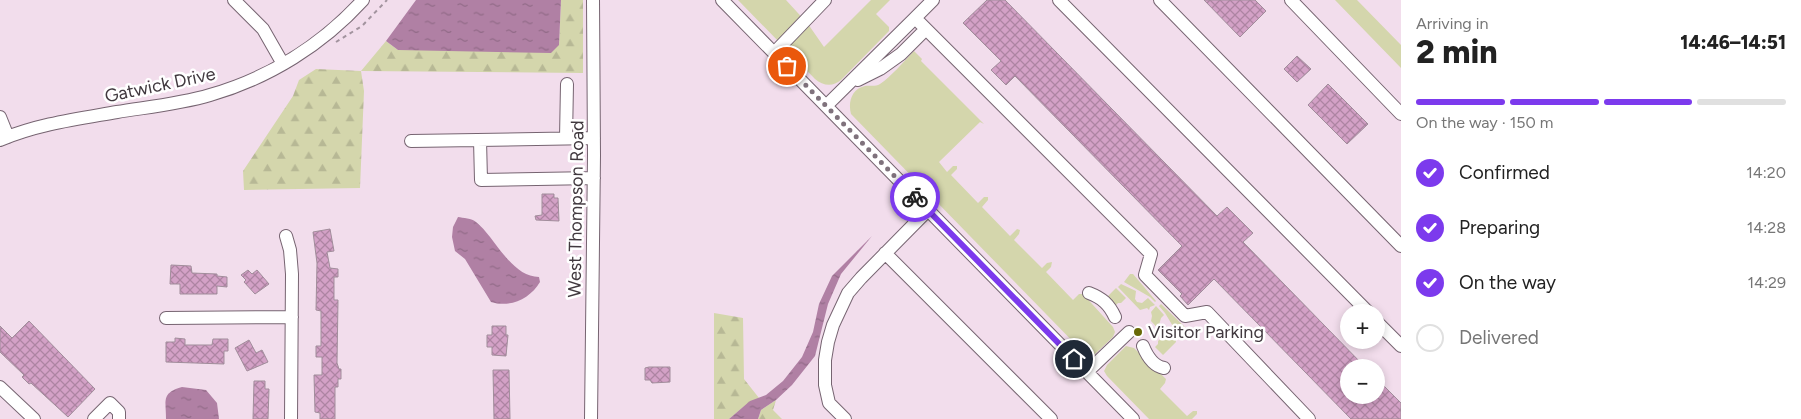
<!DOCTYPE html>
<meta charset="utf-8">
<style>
body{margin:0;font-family:Figtree,sans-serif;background:#f6f6f6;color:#222;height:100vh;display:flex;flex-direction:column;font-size:19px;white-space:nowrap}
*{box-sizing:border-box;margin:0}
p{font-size:16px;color:#767676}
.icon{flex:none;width:28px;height:28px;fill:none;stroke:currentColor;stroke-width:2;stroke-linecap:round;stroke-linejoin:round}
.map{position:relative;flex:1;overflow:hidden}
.details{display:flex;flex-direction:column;background:#fff;width:400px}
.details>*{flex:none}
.fabs{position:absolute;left:1340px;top:304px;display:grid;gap:10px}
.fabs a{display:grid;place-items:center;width:45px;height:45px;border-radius:50%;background:#fff;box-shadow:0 2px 8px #0003;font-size:25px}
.pin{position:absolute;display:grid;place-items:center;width:42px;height:42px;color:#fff;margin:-21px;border:2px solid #fff;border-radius:50%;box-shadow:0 1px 5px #0007}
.courier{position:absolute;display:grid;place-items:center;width:50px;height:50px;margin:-25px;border:4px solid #7c3aed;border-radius:50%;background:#fff;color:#222;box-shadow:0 1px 6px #0007}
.summary em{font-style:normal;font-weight:800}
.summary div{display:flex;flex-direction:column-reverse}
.summary{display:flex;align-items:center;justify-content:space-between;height:85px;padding:0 15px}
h1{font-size:32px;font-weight:800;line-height:38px}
.bar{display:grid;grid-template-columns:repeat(4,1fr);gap:8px 5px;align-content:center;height:60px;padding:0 15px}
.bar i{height:6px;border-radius:4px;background:#e0e0e0}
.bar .active{background:#7c3aed}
.bar p{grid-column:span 4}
ol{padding:0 15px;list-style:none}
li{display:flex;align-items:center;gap:15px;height:55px}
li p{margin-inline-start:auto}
li .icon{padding:5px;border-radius:50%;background:#7c3aed;color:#fff;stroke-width:4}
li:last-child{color:#767676}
li i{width:28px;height:28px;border:2px solid #e0e0e0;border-radius:50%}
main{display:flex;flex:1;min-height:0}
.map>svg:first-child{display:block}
</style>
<main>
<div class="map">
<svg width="1401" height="419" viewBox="0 0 1401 419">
<defs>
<pattern id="forest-firs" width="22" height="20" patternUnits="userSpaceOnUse" patternTransform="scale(1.25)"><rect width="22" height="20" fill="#d4d6ac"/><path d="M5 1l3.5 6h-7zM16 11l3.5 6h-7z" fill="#b7b895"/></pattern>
<pattern id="water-ripples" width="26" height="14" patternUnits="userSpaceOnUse" patternTransform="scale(1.25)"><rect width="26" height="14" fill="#b080a4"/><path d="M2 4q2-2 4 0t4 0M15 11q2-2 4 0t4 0" fill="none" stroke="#916a87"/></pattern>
<pattern id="building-cross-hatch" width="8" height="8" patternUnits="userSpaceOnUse" patternTransform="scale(1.25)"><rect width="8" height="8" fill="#d3a1c6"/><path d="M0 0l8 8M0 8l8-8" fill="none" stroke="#ad84a2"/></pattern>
</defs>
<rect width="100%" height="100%" fill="#f2ddec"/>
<path fill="#d4d6ac" d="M738,0H786L808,24L824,47L871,0H890L876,14L889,27V31L841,80C833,87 823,86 815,79Z
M1335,0H1357L1401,45V68Z
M914,51L922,59L921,61L984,124L980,122L939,162L947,172L953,166H957V169L951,175L978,203L984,197H988V200L982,207L1010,236L1017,229L1020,230L1019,234L1014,240L1042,268L1047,263L1052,262L1051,267L1046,272L1073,300L1079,294H1083L1113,327L1115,332L1113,337L1094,355L1089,356L1085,354L851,114C848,103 851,89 865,86C870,85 875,87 880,84C891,77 904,61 914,51Z
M1130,274H1133L1156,301L1155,302L1150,297L1124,282Z
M1121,284L1136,291L1135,299L1137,302L1142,303L1148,298L1155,305L1150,307L1149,310L1147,308L1140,310L1118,287Z
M1116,288L1126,298L1121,303H1118L1115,306L1107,297Z
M1161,304L1188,330L1180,338L1165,313L1159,306Z
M1156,306L1164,315L1161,318L1159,325L1163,327H1170L1175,336L1176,342L1163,355L1155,347L1158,344V341L1164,335L1151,321L1152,316L1151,312Z
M1126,346L1134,348L1166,379L1165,383L1160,389L1187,416L1193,411H1197V414L1192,419H1149L1107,376L1104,371L1107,365Z"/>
<path fill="url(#forest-firs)" d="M561,0H583V73L361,71L364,91L360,188L244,190L243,171L293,96L299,80L316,69L361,71L386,41L398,50L559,45Z
M714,313L743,318L744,379L759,398L742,408L729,419H714Z
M776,400L773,410L782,419H758L761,410Z"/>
<path fill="url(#water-ripples)" d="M416,0H561L559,45L551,53L398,50L386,41Z
M458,217C463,218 472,218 476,222C495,237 511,277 539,277L540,282C530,299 510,308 491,302L465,259L455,251L452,237L453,227Z
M872,236L841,274L828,304L815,356L792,385L776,400L761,410L758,419H729L750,401L766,395L783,381L802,357L813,332L819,304L832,276Z
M182,387L206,390L217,403L219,419H166C166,400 161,393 182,387Z"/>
<path fill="url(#building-cross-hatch)" stroke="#a18d9b" d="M987,0H1005L1217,216L1227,207L1253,233L1243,242L1366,368H1349V395H1376V378L1401,403V419H1351L1214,279L1188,305L1180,296L1182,294L1158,270L1182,246L1015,76L1006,85L991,70L1001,61L963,23Z
M1204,0H1255L1266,11L1240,37Z
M1297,56L1311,69L1297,82L1284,69Z
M1328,84L1368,124L1347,144L1308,105Z
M542,194H554V198H558L559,221L536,220L535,216L542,215Z
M330,229L334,251L327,252L330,268L338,269V277H334V300H338L337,363L339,369H341V379H338V387H335V419H320V413L315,412L314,375H322V357H316V346H321V311L316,310L317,263L313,232Z
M171,265L191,266L192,273L217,274V276L227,277V287L217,286V294H180V284H170Z
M248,270L252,274L257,270L269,284L255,294L244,282L246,280L241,275Z
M29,321L95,389L68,417L31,383L29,384L22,377L24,375L0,352V326L12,338Z
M492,326H506V335H508L506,356L492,355V347H487V335H492Z
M175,338L185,339V345H212L213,339H228V351H224V364L166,362V342H175Z
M249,340L256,353L262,350L268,362L247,371L235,348Z
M649,367H670V382L652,383L650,380H645V368Z
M493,370H509L510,419H494Z
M254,381H265V389H269L268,419H253Z"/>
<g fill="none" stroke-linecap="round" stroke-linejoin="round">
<g stroke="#766471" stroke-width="14">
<path id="minor" d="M234,0L263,29L283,64
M722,0L1133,419
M933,0L915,18L1151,254L1145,275L1185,316L1207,312L1309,419
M1059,0L1368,312
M1160,0L1401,246
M1291,0L1401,114
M774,53L825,0
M858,80L880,69L901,54L926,29
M826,106L915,18
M0,117L8,137
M566,138L567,84
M0,140C38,124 77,119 117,112C148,107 180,104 210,95C269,78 322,45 363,0
M480,140L481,180L594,178
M411,141L594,138
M286,236L290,250L292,274L291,419
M885,253L1051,419
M1089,293C1102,298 1109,304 1115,317
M166,318L292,317
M1376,321L1401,346
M1143,346C1147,356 1153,366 1164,368
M1087,372L1129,332
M0,387L34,419
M94,419L110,403L119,412V419
M591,419L594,155L593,0
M845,419L829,403L825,385V360L828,342L833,325L848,293L861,278L928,210"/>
</g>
<path stroke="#a2939e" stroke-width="2" stroke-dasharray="4 4" stroke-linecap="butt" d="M336,42L362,26L387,0"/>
<use href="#minor" stroke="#fff" stroke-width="12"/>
</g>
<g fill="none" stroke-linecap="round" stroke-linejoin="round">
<path stroke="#7f727c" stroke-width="5" stroke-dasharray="0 9" d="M787,66L915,197"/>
<path stroke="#7c3aed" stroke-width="6" d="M915,197L1074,359"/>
</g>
<circle fill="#686907" stroke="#fff" stroke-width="2" cx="1138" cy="332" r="5"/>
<g text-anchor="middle" stroke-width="5" stroke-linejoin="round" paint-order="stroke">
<g font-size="18" fill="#41393f" stroke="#fff">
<text transform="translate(160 85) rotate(-12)" y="6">Gatwick Drive</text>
<text transform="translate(576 209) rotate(-89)" y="6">West Thompson Road</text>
</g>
<g font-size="18" fill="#41393f" stroke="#fff" text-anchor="start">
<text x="1148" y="338">Visitor Parking</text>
</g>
</g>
</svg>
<div class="fabs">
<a>+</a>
<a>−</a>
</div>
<div class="pin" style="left:787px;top:66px;background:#ea580c"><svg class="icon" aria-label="bag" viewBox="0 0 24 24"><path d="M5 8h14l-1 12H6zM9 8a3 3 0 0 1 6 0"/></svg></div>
<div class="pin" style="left:1074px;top:359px;background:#1f2937"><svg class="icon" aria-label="home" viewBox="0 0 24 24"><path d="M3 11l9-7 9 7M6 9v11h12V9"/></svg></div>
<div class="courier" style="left:915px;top:197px"><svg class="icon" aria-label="bike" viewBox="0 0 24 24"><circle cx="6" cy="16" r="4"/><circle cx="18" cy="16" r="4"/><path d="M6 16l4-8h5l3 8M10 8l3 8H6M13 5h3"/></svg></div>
</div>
<section class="details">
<div class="summary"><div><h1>2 min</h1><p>Arriving in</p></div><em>14:46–14:51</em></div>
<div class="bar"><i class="active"></i><i class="active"></i><i class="active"></i><i></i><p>On the way · 150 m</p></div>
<ol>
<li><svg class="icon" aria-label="check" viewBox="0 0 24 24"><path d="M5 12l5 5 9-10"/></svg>Confirmed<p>14:20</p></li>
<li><svg class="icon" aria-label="check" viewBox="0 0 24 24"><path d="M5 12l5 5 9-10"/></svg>Preparing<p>14:28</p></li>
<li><svg class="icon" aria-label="check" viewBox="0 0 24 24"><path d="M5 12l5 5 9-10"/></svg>On the way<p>14:29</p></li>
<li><i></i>Delivered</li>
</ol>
</section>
</main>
